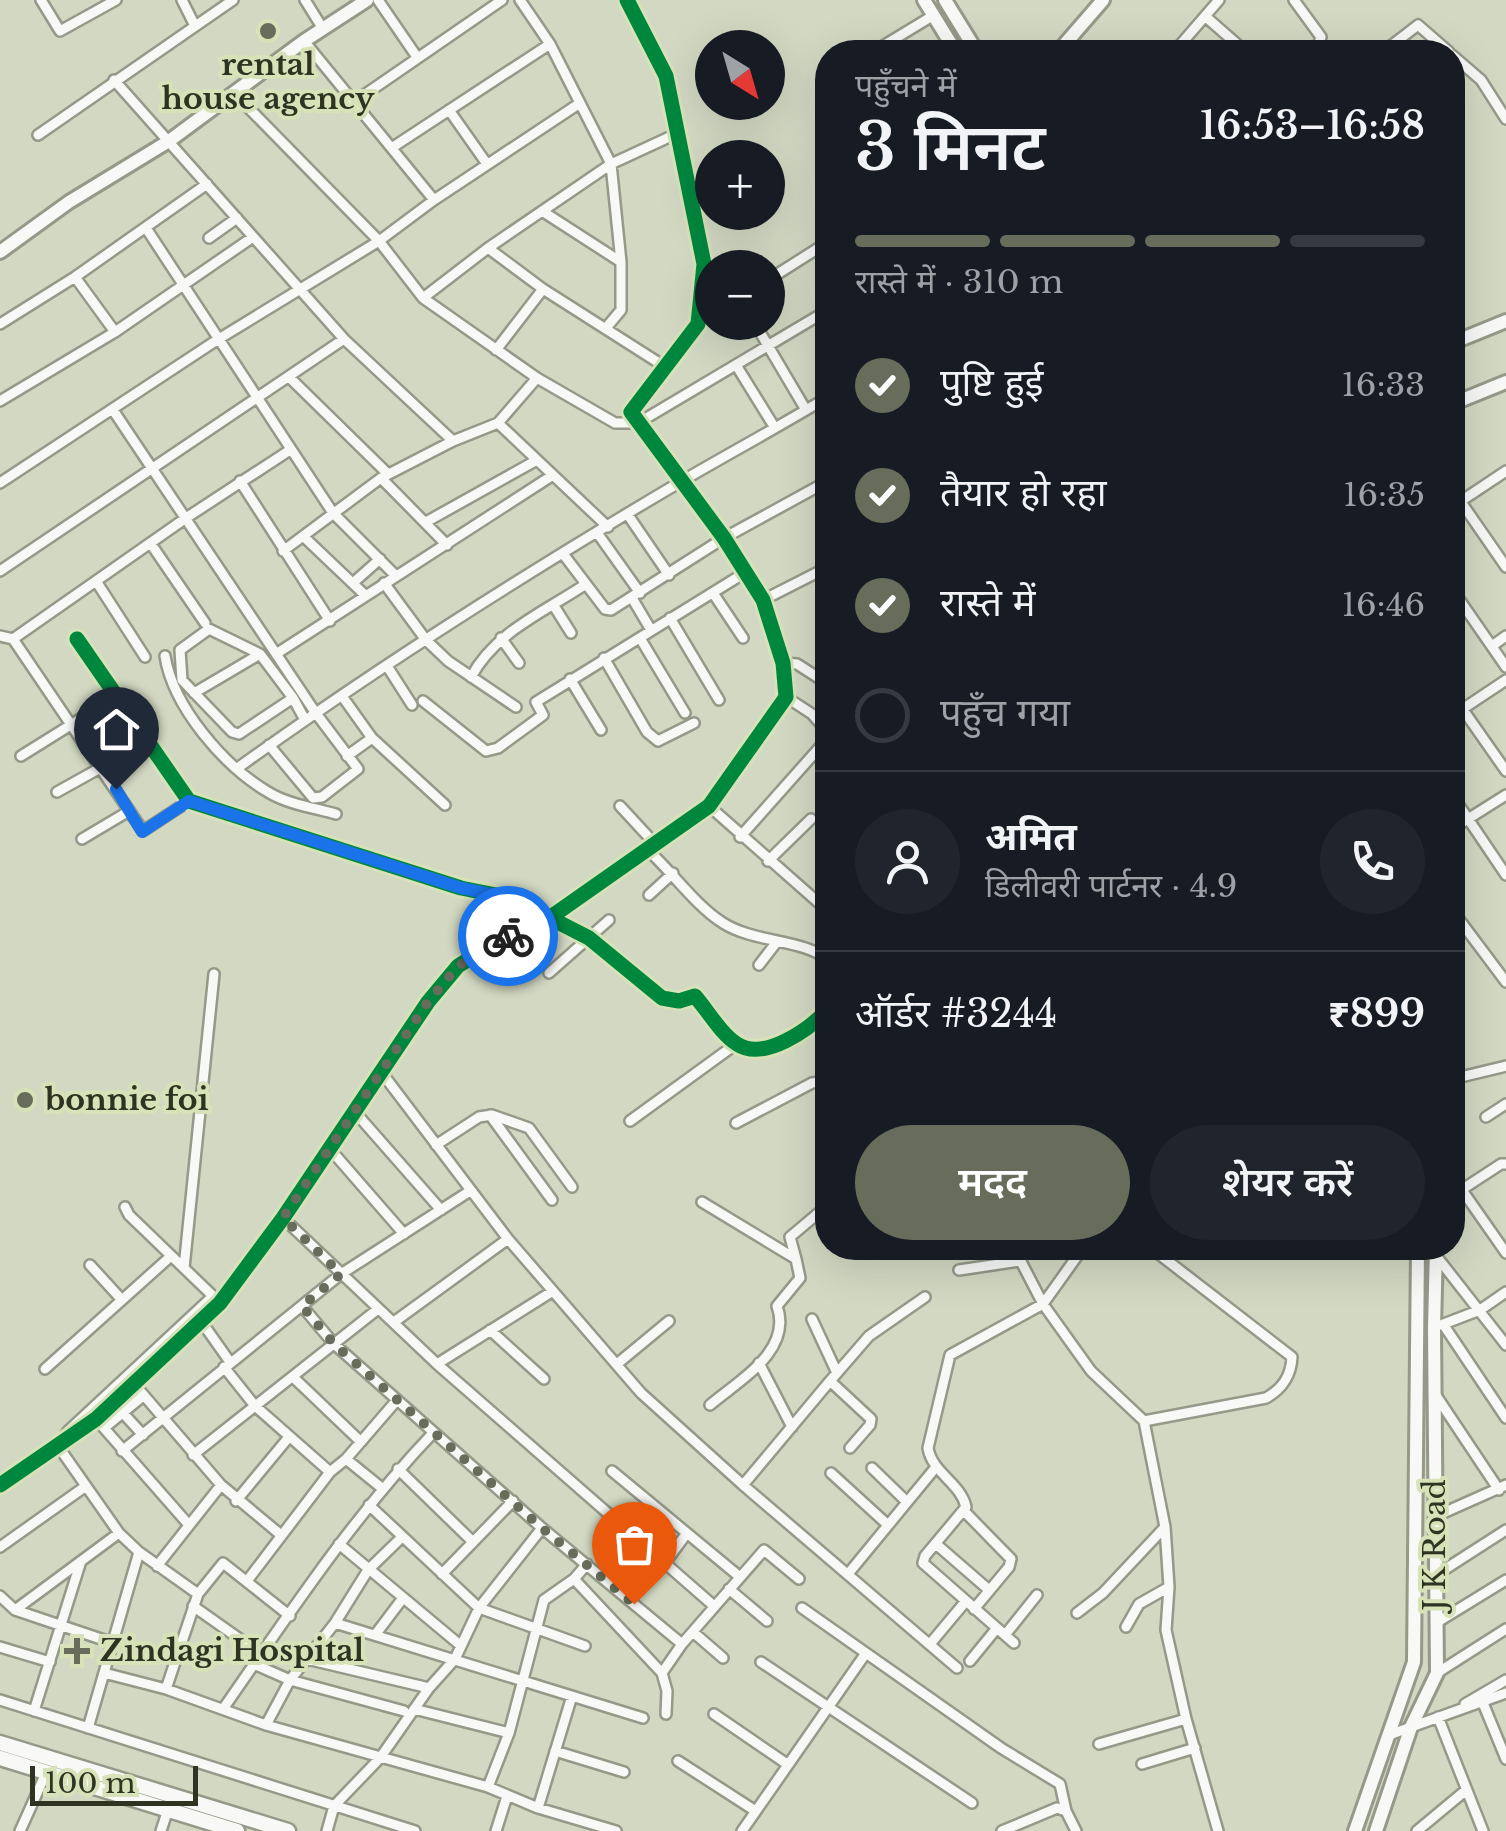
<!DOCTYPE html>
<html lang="hi">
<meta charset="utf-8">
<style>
body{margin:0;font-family:"Libre Baskerville","Noto Sans Devanagari",serif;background:#20242c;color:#f1f3f6;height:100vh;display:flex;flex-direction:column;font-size:38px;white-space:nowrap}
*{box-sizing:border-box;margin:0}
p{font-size:32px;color:#9ea1a6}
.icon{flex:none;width:55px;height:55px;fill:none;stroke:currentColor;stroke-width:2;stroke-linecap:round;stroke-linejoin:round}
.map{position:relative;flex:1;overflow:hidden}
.side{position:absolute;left:815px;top:40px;width:650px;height:1220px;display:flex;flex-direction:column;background:#171b24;border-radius:40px;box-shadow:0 10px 40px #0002}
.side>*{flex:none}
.needle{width:65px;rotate:143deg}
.controls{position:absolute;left:695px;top:30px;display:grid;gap:20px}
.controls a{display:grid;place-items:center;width:90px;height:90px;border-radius:50%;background:#171b24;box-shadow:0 10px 40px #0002;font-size:50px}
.scale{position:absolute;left:30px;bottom:25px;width:168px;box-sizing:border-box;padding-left:10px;border:5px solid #2e3322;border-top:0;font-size:28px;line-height:35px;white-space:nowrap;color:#2e3322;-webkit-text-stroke:8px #d7e2b8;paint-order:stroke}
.pin{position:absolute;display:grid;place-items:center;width:85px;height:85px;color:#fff;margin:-102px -42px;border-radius:50% 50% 50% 0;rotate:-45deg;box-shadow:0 0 10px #0007}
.pin .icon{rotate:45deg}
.courier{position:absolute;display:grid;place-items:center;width:100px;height:100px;margin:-50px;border:8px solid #1a73e8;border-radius:50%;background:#fff;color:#222;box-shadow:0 2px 12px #0007}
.headline em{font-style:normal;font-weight:600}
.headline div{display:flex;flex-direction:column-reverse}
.headline{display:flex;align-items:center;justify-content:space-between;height:170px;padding:0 40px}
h1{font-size:65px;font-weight:600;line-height:75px}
.bar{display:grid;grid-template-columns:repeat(4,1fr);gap:15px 10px;align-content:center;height:120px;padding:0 40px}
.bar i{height:12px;border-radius:8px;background:#363941}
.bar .active{background:#676d5a}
.bar p{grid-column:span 4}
.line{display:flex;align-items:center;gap:25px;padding:0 40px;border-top:2px solid #363941}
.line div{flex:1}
.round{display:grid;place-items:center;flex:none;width:105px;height:105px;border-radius:52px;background:#20242c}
ol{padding:0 40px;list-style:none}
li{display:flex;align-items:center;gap:30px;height:110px}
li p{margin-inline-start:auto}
li .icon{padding:10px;border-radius:50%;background:#676d5a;color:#fff;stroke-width:4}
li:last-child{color:#9ea1a6}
li i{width:55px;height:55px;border:5px solid #363941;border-radius:50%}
.action{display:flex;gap:20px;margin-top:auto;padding:20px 40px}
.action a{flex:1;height:115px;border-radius:60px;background:#676d5a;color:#fff;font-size:40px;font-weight:600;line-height:115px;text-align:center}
.action a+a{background:#20242c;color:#f1f3f6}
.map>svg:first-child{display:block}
</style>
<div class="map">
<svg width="1506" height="1831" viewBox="0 0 1506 1831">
<rect width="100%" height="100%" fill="#d2d8c2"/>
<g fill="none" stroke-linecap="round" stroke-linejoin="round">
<g stroke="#949988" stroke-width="14">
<path id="street" d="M41,0L60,31L116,0
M182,0L195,26
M305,0L323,29
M378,0L417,57
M520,0L550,44L611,164L621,262V310L606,328
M1294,0L1321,37L1316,52
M1206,17L1246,52
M304,41L434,200
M873,52L934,15
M1174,52L1219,0
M1383,52L1418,25L1449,52
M1452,55L1481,80L1506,119
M114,80L344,339L453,441
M233,92L379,241L423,298L537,378L615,423H638L828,310
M354,102L502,0
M449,110L487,164
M38,135L233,0
M393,147L550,44
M542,211L621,262
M146,228L333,513L396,576
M209,238L237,218
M488,248L543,289L667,368
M75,277L115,332
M768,280L828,242
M423,298L488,248L611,164L678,133
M754,322L806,410
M0,324L75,277L207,184
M496,350L543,289
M736,365L775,428
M290,378L388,474
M0,401L115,332L253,237
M113,410L315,712L358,769L322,797L313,798L269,745
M498,423L608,527
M381,478L447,545
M240,481L330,621
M0,483L217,340L379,241L434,200L580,103
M1461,502L1506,567
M1452,507L1506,471
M628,515L669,575
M426,522L537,460
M598,534L640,593
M303,536L366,596
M151,544L205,623
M283,551L381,478L453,441L498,423L537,378
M564,555L605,609L611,610L724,538L828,481
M0,571L344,339
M96,581L145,657
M354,582L380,559
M384,583L426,640L448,661L516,707
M1452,589L1506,667
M713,593L743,638
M632,598L651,630
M763,600L828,567
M554,606L571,633
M670,618L719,700
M0,636L13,639L143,831L189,801
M501,638L519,663
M640,638L685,713
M13,639L186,518L290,450
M77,639L189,801L461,888L511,898L589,938L662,998L679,1001L695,996C708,1011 721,1034 737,1044C764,1062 810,1029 828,1009
M1492,646L1506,636
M276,654L553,475
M165,656C173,707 224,766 268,792C287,804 315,808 336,814
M604,658L647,732L658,741L694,723
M783,663L797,664L828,684
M387,666L412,705
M471,677C495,632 544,612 586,584
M570,679L601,730
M194,693L260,654
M1452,694L1506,771
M342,696L372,738L445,805
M786,697L812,714L828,732
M293,698L260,654L209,629L180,650L182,680L232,732L239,734L293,698L305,720
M423,701L486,751L498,748L543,715L536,702L746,572
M1452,716L1506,680
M21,756L117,696
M347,756L372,738
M239,767C381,665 531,570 682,481C730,453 780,426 828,397
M57,792L102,767
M1452,795L1506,875
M620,806L656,845
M709,806L828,911
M1452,829L1506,795
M740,837L828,738
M82,839L129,811
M648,850C673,873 695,905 723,923C754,943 804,939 828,960
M768,861L811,819
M649,895L673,873
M1452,910L1506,982
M759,965L776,943
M549,973L609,920
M382,1073L508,1239L641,1393L743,1485L957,1668
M1452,1079L1506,1066
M355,1112L441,1210
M490,1115L552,1200
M1486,1117L1506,1104
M630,1121L736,1044
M736,1123L812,1083L828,1081
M436,1145L479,1117L492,1115L529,1128L572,1187
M330,1149L404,1234
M1462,1190L1506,1253
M1452,1196L1501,1164H1506
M702,1202L796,1259L800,1278L777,1306C793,1351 738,1381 710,1405
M125,1207L129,1215L215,1298
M283,1218L437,1364L714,1606
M1014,1248L1043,1304L1091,1371L1144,1421L1165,1527L1169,1587L1166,1630L1186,1719L1218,1831
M1437,1257L1506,1345
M796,1259L790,1237L828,1205
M90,1265L122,1300
M184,1268L214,974
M959,1270L1020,1261
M302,1306L334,1344L542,1528L682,1644
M812,1319L837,1373
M201,1321L230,1362
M394,1322L508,1239
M1443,1324L1506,1418
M1441,1325L1480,1310L1506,1292
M490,1330L544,1379
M759,1363L792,1427
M437,1364L553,1291
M617,1364L669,1321
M224,1367L255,1406L330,1472
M45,1369L171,1256
M293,1377L361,1442
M135,1385L221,1485L281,1535
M1435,1394L1499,1490
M123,1413L143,1435
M96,1419L189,1525
M1144,1421L1266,1398C1282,1389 1291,1377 1292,1357L1151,1248
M104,1428L143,1396
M63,1439L68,1431L213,1296
M58,1446L119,1533L139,1552L198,1594
M850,1448L870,1425L871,1419L830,1381L869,1336L925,1297
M122,1451L341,1274L470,1191
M193,1455L378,1309
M346,1459L383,1489
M872,1468L907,1502
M398,1469L472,1541
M612,1471L740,1577
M831,1473L888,1525
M743,1485L830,1381
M236,1501L289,1437
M369,1505L479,1608L585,1646
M964,1511L1011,1559L1009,1567L974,1609
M1434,1517L1506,1485
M339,1544L460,1645
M936,1544L989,1590
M0,1547L86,1486
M664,1564L687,1533
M157,1566L221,1485
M442,1574L513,1501
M848,1574L936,1467
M1436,1575L1506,1530
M574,1579L662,1673
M247,1581L330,1472L346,1459L397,1400
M729,1589L767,1621
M0,1596L15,1610L113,1643
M193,1606L261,1654
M802,1608L1001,1748L1060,1784L1066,1811
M15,1610L119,1533
M1077,1613L1103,1593L1165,1527
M335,1623L643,1718
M1436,1623L1506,1580
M1126,1627L1139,1604L1169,1587
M693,1632L723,1658
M375,1635L403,1598
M1005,1635L1037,1595
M1014,1643L923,1563L925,1556L966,1507C961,1483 932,1473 928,1448L950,1355L1043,1304L1083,1248
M930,1644L966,1601
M0,1647L50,1662
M307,1659L429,1688
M970,1661L997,1628
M761,1662L972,1803
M254,1664L290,1680L404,1711
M104,1673L166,1689L266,1725L488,1787L538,1808L616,1831
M1437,1673L1506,1629
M166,1689L198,1594L223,1563L290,1616
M0,1700L415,1831
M1483,1703L1506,1759
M1465,1704L1506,1680
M223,1709C289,1614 353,1517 433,1433
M414,1709L509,1733
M34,1711L81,1561
M666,1714L667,1691L662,1673L682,1644L764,1550L799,1579
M714,1714L787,1764
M1438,1717L1483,1831
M266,1725L290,1680L335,1623L368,1570L402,1537
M88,1728L139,1552
M1389,1735L1506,1693
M1099,1744L1186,1719
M555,1751L624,1772
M678,1761L754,1810
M1142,1764L1195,1748
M488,1787L509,1733L544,1600L574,1579L587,1564
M538,1808L572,1696
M20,1831L47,1771
M161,1831L168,1809
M327,1831L334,1806L380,1758L429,1688L455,1659L479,1608L542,1528
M496,1831L507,1796
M742,1831L866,1653
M1002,1831L1057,1808L1066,1811L1076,1831
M1417,1831L1465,1791"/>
</g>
<g stroke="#949988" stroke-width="18">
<path id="secondary" d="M924,0L956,52
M945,0L977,52
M1058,52L1103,0
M0,252L69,202L169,141L304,41L367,0
M1452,343L1506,321
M1452,404L1506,382
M0,1485L96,1419L220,1303L283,1218L428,1002L458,966L501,939L548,919L709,806L786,697L783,663L763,600L724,538L631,412L698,324L704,264L666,76L627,0
M1355,1831L1414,1662L1418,1248
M1376,1831L1411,1727L1437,1673L1434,1328L1436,1248"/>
</g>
<g stroke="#949988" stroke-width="19">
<path id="primary" d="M0,1743L288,1831
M0,1758L237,1831"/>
</g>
<use href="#street" stroke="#f8f9f6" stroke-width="9"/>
<use href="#secondary" stroke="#f8f9f6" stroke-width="12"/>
<use href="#primary" stroke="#f8f9f6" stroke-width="14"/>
<g stroke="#d7e2b8" stroke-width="21">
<path id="cycleway" d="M77,639L189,801L461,888L511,898L589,938L662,998L679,1001L695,996C708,1011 721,1034 737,1044C764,1062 810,1029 828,1009
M0,1485L96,1419L220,1303L283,1218L428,1002L458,966L501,939L548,919L709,806L786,697L783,663L763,600L724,538L631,412L698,324L704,264L666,76L627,0"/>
</g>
<use href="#cycleway" stroke="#00873e" stroke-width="15"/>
</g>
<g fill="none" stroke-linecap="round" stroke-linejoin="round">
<path stroke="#676d5a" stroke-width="10" stroke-dasharray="0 18" d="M508,936L458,966L428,1002L283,1218L341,1274L302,1306L334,1344L542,1528L634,1604"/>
<path stroke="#1a73e8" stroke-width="12" d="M116,789L142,832L189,801L461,888L511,898L548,919L508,936"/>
</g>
<g fill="#676d5a" stroke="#d7e2b8" stroke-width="4">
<circle cx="268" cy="31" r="10"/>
<circle cx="25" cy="1100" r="10"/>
<path d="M72 1636h10v10h10v10h-10v10h-10v-10h-10v-10h10z"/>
</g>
<g text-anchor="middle" stroke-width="8" stroke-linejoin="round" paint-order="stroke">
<g font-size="30" font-weight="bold" fill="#2e3322" stroke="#d7e2b8" text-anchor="start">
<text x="268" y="75" text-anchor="middle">rental<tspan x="268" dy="34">house agency</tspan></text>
<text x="45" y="1110">bonnie foi</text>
<text x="100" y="1661">Zindagi Hospital</text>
</g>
<g font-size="30" fill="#2e3322" stroke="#d7e2b8">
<text transform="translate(1435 1545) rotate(-90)" y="10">J K Road</text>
</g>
</g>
</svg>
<div class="controls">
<a><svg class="needle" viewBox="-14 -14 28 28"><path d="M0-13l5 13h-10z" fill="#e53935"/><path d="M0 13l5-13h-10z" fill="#9ea1a6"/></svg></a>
<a>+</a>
<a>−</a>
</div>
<div class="scale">100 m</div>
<div class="pin" style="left:634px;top:1604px;background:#ea580c"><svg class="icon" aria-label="bag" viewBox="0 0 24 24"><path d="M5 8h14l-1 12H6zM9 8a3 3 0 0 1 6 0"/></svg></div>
<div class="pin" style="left:116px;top:789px;background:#1f2937"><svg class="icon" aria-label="home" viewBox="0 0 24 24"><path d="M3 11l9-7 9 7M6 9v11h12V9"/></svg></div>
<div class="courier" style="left:508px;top:936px"><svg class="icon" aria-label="bike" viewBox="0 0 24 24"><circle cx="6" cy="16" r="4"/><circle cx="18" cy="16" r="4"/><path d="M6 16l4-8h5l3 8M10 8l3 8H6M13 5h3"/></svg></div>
<section class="side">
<div class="headline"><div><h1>3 मिनट</h1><p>पहुँचने में</p></div><em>16:53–16:58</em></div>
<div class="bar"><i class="active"></i><i class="active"></i><i class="active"></i><i></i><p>रास्ते में · 310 m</p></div>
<ol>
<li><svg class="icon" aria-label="check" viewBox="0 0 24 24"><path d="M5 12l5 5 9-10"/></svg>पुष्टि हुई<p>16:33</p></li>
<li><svg class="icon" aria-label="check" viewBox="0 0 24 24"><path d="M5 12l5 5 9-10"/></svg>तैयार हो रहा<p>16:35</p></li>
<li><svg class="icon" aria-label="check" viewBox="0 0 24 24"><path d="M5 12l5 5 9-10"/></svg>रास्ते में<p>16:46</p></li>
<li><i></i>पहुँच गया</li>
</ol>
<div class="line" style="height:180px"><a class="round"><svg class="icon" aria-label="person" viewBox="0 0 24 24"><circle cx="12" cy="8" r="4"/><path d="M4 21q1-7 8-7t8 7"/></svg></a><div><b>अमित</b><p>डिलीवरी पार्टनर · 4.9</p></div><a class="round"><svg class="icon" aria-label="phone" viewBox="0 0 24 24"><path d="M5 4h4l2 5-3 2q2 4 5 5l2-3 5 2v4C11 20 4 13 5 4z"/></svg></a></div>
<div class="line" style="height:130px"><div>ऑर्डर #3244</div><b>₹899</b></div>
<div class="action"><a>मदद</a><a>शेयर करें</a></div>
</section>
</div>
